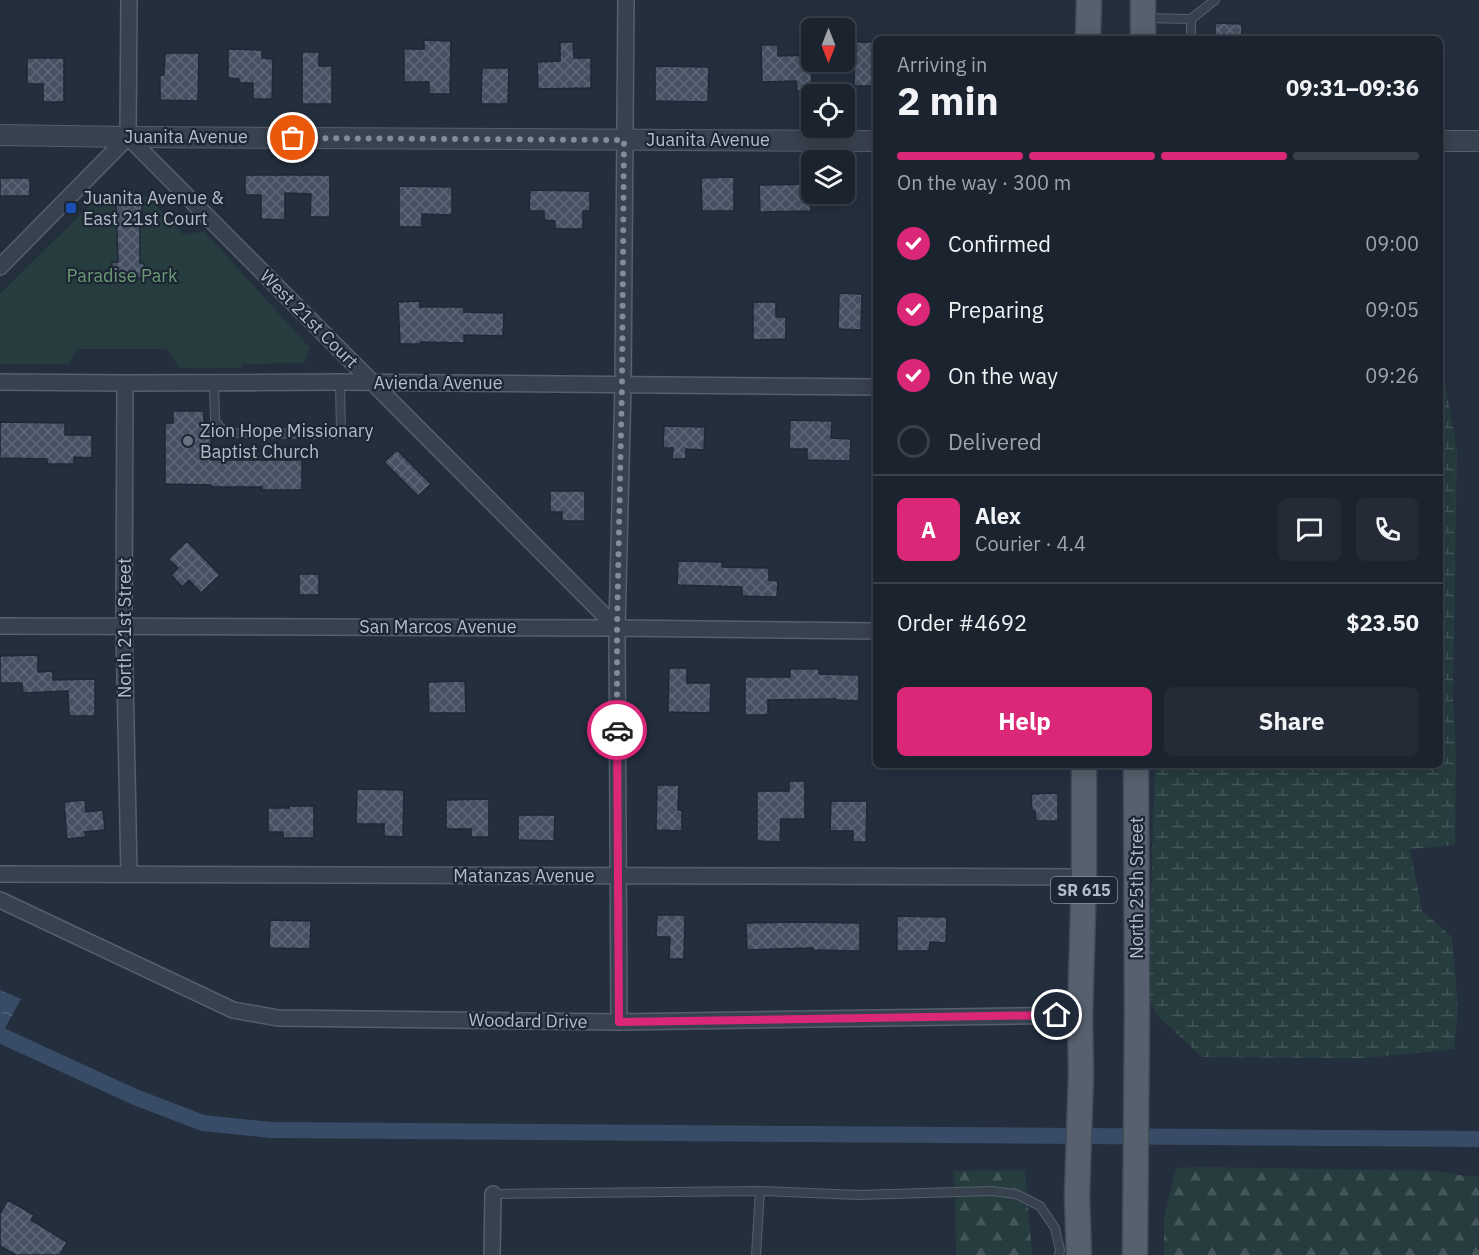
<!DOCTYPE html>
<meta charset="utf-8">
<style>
body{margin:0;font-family:"IBM Plex Sans",sans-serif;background:#242b36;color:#f1f3f6;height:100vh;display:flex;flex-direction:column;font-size:22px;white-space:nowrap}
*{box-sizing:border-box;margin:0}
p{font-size:20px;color:#a0a4aa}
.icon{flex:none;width:33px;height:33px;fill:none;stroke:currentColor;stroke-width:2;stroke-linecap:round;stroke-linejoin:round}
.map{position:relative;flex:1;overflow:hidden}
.details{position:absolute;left:873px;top:36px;width:570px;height:732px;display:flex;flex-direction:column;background:#1b232e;border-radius:9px;box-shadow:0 3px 15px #0003,0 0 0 2px #39404a}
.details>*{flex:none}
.needle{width:39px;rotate:180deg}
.controls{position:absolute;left:801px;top:18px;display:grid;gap:12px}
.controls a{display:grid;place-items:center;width:54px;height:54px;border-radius:9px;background:#1b232e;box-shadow:0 3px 15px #0003,0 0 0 2px #39404a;font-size:30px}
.pin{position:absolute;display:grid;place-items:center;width:51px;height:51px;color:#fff;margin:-26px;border:3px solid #fff;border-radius:50%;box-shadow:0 2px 6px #0007}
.courier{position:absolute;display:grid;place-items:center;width:60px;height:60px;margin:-30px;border:4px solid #db2777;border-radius:50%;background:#fff;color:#222;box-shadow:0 2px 8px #0007}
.overview em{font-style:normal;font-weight:700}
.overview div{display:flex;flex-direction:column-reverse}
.overview{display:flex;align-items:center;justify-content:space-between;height:102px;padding:0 24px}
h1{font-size:39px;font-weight:700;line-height:45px}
.bar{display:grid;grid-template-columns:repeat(4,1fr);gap:9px 6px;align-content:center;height:72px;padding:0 24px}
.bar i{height:8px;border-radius:4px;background:#39404a}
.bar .selected{background:#db2777}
.bar p{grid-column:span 4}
.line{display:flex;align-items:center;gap:15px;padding:0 24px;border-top:2px solid #39404a}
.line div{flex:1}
.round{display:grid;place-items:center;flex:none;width:63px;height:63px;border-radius:9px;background:#242b36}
ol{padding:0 24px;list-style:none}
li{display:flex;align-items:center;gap:18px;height:66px}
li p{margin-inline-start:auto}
li .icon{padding:6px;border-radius:50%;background:#db2777;color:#fff;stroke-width:4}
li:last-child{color:#a0a4aa}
li i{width:33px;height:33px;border:3px solid #39404a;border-radius:50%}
.primary-button{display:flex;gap:12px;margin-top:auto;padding:12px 24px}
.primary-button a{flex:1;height:69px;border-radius:9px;background:#db2777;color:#fff;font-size:24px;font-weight:700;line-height:69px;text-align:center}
.primary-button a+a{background:#242b36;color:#f1f3f6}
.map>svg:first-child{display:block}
</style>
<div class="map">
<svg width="1479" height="1255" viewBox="0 0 1479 1255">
<defs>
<pattern id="forest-firs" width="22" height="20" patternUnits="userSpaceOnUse" patternTransform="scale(1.5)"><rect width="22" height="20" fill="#263c3f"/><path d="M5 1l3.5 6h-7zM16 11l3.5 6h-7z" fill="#435659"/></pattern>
<pattern id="wetland-marsh" width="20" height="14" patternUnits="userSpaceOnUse" patternTransform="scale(1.5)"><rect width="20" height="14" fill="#263c3f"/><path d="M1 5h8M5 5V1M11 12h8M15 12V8" fill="none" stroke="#435659"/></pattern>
<pattern id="water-ripples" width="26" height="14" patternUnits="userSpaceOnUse" patternTransform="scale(1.5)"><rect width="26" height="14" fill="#394c67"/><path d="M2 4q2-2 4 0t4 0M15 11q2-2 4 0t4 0" fill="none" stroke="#53647b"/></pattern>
<pattern id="building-cross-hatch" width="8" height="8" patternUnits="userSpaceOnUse" patternTransform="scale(1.5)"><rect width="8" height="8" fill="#455162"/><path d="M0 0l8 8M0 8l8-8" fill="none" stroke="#5d6877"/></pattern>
</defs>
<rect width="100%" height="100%" fill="#242f3e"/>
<path fill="url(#forest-firs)" d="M1201,1167L1435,1171L1465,1176H1479V1255H1164V1219L1176,1168Z
M1025,1170L1032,1255H956L954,1171Z"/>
<path fill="url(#wetland-marsh)" d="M1440,380L1445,382L1457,451L1453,694L1456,760L1455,845L1410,849L1422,911L1452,937L1458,1009L1454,1049L1366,1058L1202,1057L1156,1014L1148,999L1155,765H1440Z"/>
<path fill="#263c3f" d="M108,196L148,197L184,235L204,231L310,348L304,363L243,364L241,368H180L167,349H77L69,364H0V294L90,205L102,207Z"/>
<path fill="url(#water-ripples)" d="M0,990L21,999L0,1037Z"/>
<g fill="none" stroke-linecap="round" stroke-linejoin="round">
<path stroke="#394c67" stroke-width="16" d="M0,1035L135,1097L203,1123L271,1130L1479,1139"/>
</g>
<path fill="url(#building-cross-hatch)" stroke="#1f2835" stroke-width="1.5" d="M1215,23L1242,24V39H1215Z
M424,40L451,41L450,94H429V82H404V49H424Z
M560,42H573L574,58H591V88L538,89L537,62L560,61Z
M855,42H876V86H854Z
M761,45H778V56L811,55L812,91H797L796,81L762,82Z
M228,49L262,50V58L273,59L272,99H253V83H239V79L228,78Z
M302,52H319V66H332V104H302Z
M165,53H199L198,101L160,100V75H164Z
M27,58H64V102H43V84H27Z
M655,66L709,67L708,102L655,101Z
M482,68H509L508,104H481Z
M245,175H330V217H310L311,194L285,193V220L261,219V195H245Z
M734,177V211H702L701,178Z
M0,178H30V196H0Z
M810,184L811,211L760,212L759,185Z
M399,186L452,187V215L422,214V227H399Z
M530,190L590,191V211H583V229H555V221L544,220V211H529Z
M116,205H142V221H140V263H144V278L111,277L112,262H118Z
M839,293L862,294L861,330L838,329Z
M420,301V307H464V312L504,313L503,336L464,335V343L421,342V344H400L398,302Z
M753,302H776V317H786V339L753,340Z
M173,411H204V423H210L211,426V460H302V490H262V487H211V485L165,484V423H173Z
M790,420L832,421L831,438L851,439L850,461L807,460V449H789Z
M0,422L65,423V435H92V458L74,457V464H47V459L0,458Z
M664,426L705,427L704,450L686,449V459H672L673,448H663Z
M397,450L431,484L418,496L384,462Z
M550,491H585V521H562V512H550Z
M187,541L220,575L201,593L189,580L182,587L171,575L178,568L168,559Z
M678,561L722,562V567L769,568V580L778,581L777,597L742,596V587L677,585Z
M299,574H319V595H299Z
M38,655V672L53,671V680L95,679V716H69L68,691L23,693L22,683H0V656Z
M669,668H687V683H711L710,713L668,712Z
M790,669H819V674L859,675V701L836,700V699L768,700V715H745V677H790Z
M465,681L466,713H429L428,682Z
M789,781H805V819H781L780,842L757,841V791H789Z
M657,785H679L678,810H682V831L656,830Z
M357,789L404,790L403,837L384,836V824H356Z
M1058,793V821H1036L1035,811H1032L1031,794Z
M489,799V837H471V829H446V800Z
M85,800L86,812L103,810L105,830L85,832L86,837L67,839L64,802Z
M831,801H867L866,842H853V831H830Z
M289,806H314V838H283V832H268V808H289Z
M518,815H555L554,841L518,840Z
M657,915H685L684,959H669L670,937H656Z
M897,916L947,917L946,943L930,942L929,951H897Z
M270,920L311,921L310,949L269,948Z
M793,922L860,923V951L813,950V948L747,950L746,923Z
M8,1200L34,1215L31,1220L67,1242L60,1255H16L0,1246V1214Z"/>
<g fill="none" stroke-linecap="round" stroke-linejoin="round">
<g stroke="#565f6c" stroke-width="10">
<path id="service" d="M1145,18L1191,19L1215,0
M1191,19V39
M214,382L215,421L225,433L341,434L340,382
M493,1194L760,1191L859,1195L991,1191L1016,1194L1040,1206L1055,1228L1060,1250L1059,1255
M756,1255L760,1191"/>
</g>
<g stroke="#565f6c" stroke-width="18">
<path id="minor" d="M128,137L617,628
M128,137L129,0
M0,267L128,137
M0,382L125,383L340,382L876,387
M125,383L124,626L129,873
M0,626L617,628L876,631
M0,874L1084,877
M0,900L233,1010L278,1018L619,1022L1080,1015
M619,1022L617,628L623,384L626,0
M492,1255L493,1194"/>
</g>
<g stroke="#565f6c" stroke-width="22">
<path id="tertiary" d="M0,135L128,137L876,141
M1440,141H1479"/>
</g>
<g stroke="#414a57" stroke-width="27">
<path id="primary" d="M1143,0V39
M1088,39L1089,0
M1079,1255L1077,1196L1081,1074L1080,1015L1084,877V765
M1135,1255L1137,1011L1136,765"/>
</g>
<use href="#service" stroke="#38414e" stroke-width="8"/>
<use href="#minor" stroke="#38414e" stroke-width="15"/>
<use href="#tertiary" stroke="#38414e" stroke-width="20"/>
<use href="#primary" stroke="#56606e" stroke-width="24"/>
</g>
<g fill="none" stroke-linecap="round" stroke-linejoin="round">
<path stroke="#828b98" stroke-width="6" stroke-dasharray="0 10.8" d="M293,138L624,140L622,384L617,628V730"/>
<path stroke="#db2777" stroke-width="8" d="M617,730L619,1022L1057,1015"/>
</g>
<rect fill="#1a4fb4" stroke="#1d2633" stroke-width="2" x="65" y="202" width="12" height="12" rx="3"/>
<circle fill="#6b7280" stroke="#1d2633" stroke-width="2" cx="188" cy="441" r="6"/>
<g text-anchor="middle" stroke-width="4.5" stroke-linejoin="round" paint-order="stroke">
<rect fill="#1d2633" stroke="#878f9c" stroke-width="1.5" x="1051" y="877" width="66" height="26" rx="4.5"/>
<g font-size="16" font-weight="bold" fill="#b4bcc9">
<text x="1084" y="896">SR 615</text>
</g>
<g font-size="18" fill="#b4bcc9" stroke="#1d2633">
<text x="186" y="143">Juanita Avenue</text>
<text x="708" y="146">Juanita Avenue</text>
<text transform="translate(309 319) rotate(45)" y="6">West 21st Court</text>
<text x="438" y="389">Avienda Avenue</text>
<text x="438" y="633">San Marcos Avenue</text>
<text transform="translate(125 628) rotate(-90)" y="6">North 21st Street</text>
<text x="524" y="882">Matanzas Avenue</text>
<text transform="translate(1137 888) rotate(-90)" y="6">North 25th Street</text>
<text transform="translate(528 1021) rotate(1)" y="6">Woodard Drive</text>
</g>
<g font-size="18" fill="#b4bcc9" stroke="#1d2633" text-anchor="start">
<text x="83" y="204">Juanita Avenue &amp;<tspan x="83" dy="21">East 21st Court</tspan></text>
<text x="200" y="437">Zion Hope Missionary<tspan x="200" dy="21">Baptist Church</tspan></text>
</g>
<g font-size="18" fill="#6b9a76" stroke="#1d2633">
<text x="122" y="282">Paradise Park</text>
</g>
</g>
</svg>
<div class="controls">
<a><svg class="needle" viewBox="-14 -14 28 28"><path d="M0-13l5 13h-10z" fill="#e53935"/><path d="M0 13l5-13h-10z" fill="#a0a4aa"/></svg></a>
<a><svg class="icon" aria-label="locate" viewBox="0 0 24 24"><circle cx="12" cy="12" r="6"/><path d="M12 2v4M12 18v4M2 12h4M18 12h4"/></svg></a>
<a><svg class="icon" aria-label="layers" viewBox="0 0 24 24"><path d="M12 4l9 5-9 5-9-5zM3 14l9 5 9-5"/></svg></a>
</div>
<div class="pin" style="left:293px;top:138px;background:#ea580c"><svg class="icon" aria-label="bag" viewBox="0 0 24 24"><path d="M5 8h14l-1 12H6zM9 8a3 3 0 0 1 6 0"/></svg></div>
<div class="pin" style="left:1057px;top:1015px;background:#1f2937"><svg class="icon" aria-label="home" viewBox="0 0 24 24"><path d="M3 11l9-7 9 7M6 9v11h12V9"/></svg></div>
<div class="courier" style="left:617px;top:730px"><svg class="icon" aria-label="car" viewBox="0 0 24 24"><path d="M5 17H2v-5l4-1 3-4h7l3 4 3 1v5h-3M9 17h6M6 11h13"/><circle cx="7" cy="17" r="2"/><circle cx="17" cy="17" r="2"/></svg></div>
<section class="details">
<div class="overview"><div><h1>2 min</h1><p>Arriving in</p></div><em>09:31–09:36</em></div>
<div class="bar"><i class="selected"></i><i class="selected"></i><i class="selected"></i><i></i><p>On the way · 300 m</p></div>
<ol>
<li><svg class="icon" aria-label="check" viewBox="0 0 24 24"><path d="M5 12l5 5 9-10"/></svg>Confirmed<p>09:00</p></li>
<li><svg class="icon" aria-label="check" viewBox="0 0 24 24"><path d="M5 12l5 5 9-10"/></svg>Preparing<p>09:05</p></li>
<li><svg class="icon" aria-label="check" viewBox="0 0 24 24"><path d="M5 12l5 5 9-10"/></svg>On the way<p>09:26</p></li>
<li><i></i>Delivered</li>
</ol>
<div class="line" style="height:108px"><b class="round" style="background:#db2777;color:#fff">A</b><div><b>Alex</b><p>Courier · 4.4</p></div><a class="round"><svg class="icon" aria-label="chat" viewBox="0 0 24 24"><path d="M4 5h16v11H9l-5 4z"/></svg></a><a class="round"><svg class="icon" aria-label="phone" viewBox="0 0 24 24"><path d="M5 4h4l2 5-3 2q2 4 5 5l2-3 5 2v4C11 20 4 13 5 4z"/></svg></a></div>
<div class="line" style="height:78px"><div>Order #4692</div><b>$23.50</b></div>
<div class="primary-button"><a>Help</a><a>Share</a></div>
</section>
</div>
